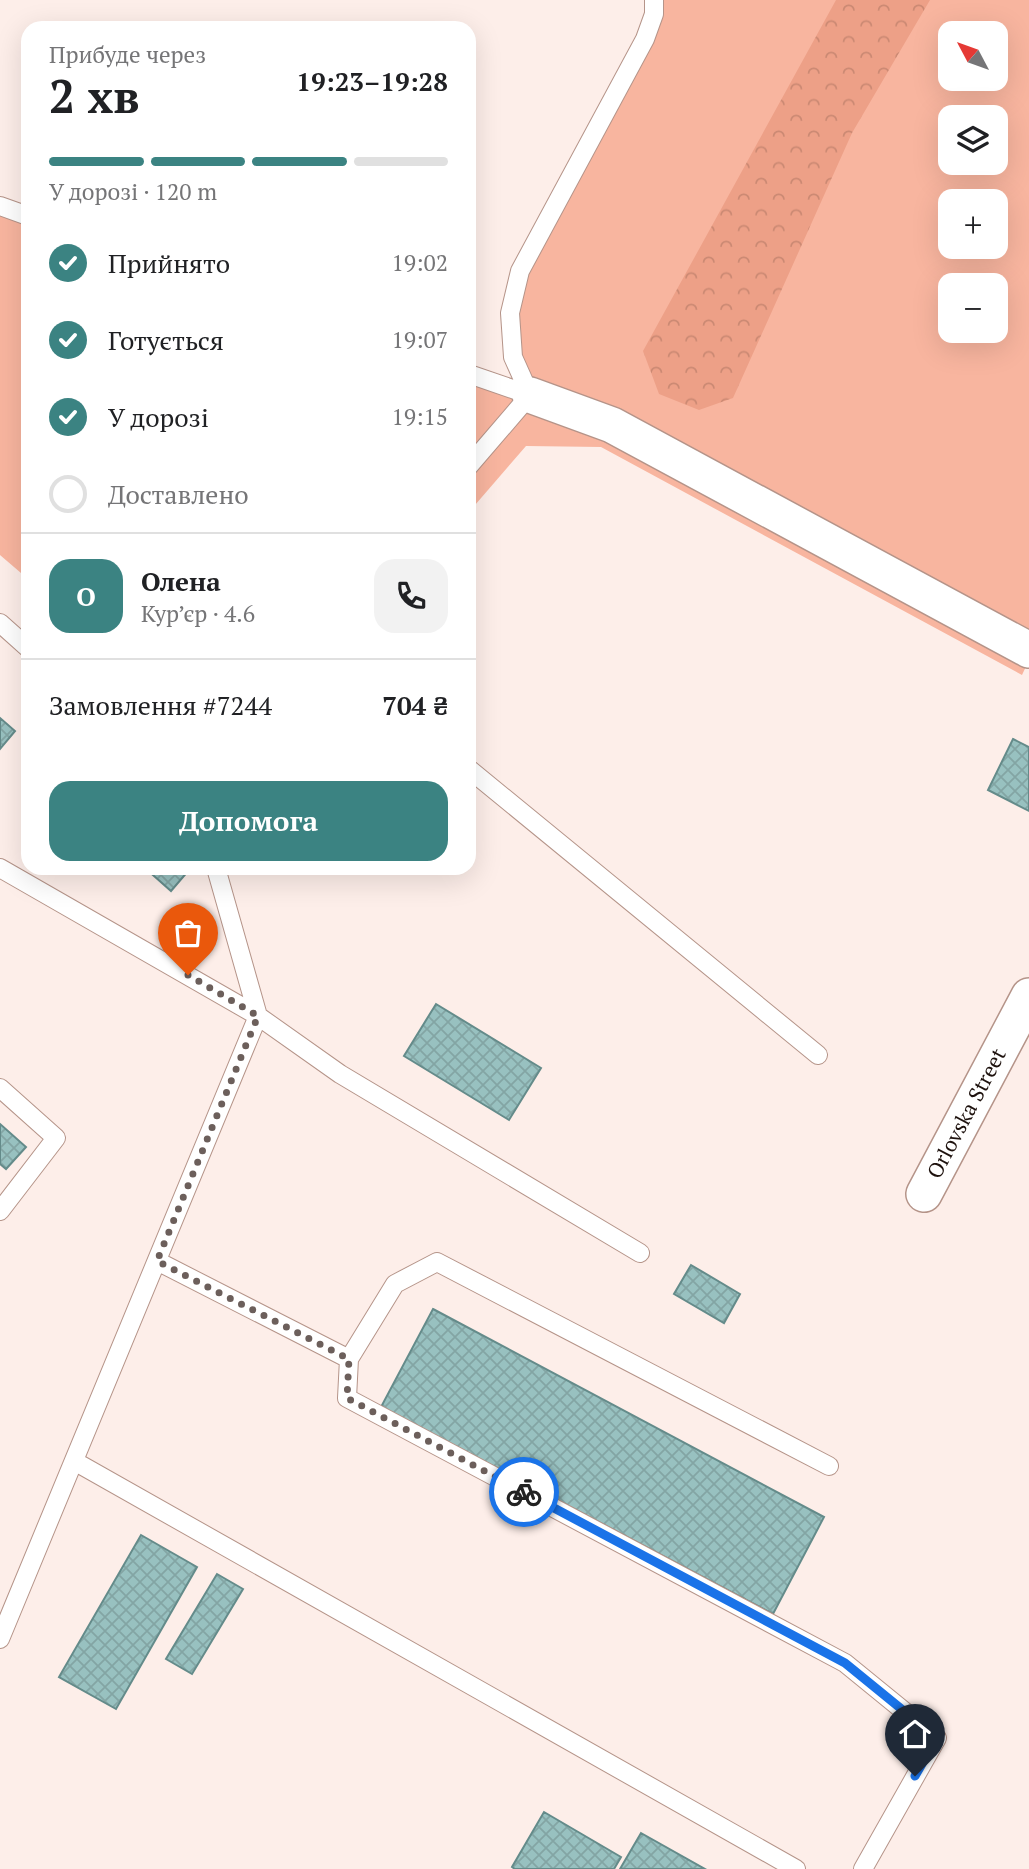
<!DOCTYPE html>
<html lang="uk">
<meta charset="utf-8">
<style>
body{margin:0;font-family:"PT Serif",serif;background:#f2f2f2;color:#202124;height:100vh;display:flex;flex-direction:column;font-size:26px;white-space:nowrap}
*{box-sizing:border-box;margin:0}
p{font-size:23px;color:#757577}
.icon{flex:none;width:38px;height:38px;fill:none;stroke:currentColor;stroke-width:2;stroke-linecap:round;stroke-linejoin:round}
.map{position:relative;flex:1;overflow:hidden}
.details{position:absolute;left:21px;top:21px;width:455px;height:854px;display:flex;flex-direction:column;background:#fff;border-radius:21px;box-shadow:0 7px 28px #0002}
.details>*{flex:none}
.needle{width:46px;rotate:311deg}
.buttons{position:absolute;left:938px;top:21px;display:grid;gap:14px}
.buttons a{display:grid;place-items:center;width:70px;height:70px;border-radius:14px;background:#fff;box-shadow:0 7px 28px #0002;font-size:35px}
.pin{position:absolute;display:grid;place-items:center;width:60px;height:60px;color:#fff;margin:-72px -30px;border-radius:50% 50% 50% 0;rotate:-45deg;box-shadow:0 0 7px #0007}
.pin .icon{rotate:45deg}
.courier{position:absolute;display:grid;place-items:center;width:70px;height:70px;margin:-35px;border:5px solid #1a73e8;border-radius:50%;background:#fff;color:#222;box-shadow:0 2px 9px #0007}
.head em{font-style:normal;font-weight:600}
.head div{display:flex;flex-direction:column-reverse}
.head{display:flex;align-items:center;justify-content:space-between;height:119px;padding:0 28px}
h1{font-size:46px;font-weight:600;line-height:52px}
.bar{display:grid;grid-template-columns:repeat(4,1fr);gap:10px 7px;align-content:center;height:84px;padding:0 28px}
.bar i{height:9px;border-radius:5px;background:#e0e0e0}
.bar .active{background:#3b8382}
.bar p{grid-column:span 4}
.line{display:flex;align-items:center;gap:18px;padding:0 28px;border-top:2px solid #e0e0e0}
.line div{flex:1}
.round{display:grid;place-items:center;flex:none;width:74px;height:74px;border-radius:21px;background:#f2f2f2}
ol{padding:0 28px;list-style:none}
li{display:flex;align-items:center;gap:21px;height:77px}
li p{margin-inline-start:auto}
li .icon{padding:7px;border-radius:50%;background:#3b8382;color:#fff;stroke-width:4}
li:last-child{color:#757577}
li i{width:38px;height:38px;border:4px solid #e0e0e0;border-radius:50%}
.action{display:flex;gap:14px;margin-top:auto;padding:14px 28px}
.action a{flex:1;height:80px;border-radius:21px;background:#3b8382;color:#fff;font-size:28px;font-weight:600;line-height:80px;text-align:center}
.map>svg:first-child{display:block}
</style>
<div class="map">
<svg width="1029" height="1869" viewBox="0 0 1029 1869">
<defs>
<pattern id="forest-crowns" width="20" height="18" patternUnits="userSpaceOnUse" patternTransform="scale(1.75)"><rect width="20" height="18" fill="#eda087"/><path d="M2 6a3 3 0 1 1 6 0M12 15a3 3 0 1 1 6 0" fill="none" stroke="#cb8973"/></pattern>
<pattern id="building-cross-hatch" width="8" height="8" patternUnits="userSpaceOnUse" patternTransform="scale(1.75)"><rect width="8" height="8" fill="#98c1c0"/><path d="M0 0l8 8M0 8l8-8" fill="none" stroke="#83a5a4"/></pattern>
</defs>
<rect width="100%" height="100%" fill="#fdeee9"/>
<path fill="#f8b59f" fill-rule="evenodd" d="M654,0H1029V660L1022,675L601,447L526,446L469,512V374L529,395L513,357L520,271L645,39ZM950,33H996V79H950ZM950,117H996V163H950ZM950,201H996V247H950ZM950,285H996V331H950Z
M0,206L28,216V579L0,555Z"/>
<path fill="url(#forest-crowns)" d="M836,0H930L852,133L733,398L699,410L659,394L643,351Z"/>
<path fill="url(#building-cross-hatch)" stroke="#648b8a" stroke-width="2" d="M0,718L15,731L0,749Z
M1013,739L1029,747V811L988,790Z
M145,868H187L189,870L171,891Z
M436,1004L541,1068L509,1120L404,1056Z
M0,1124L26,1147L6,1169L0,1164Z
M691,1265L740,1294L724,1323L674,1294Z
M433,1309L824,1517L773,1614L381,1407Z
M141,1535L197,1567L116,1709L59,1677Z
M217,1574L243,1589L192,1674L166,1659Z
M544,1812L621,1857L614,1869H515L512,1867Z
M641,1833L705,1869H620Z"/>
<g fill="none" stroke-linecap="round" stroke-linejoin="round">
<g stroke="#b59489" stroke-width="20">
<path id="lane" d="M0,206L28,216
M469,374L530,395
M530,395L513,357L510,313L520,271L645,39L654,14V0
M469,466L530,395
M0,623L28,648
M469,769L818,1055
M0,868L258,1016L340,1074L640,1253
M0,1088L56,1138L0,1211
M157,1261L349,1359
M74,1461L796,1869
M829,1466L437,1262L395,1284L349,1359L347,1398L845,1663L937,1738L863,1869
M0,1639L258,1016L216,868"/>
</g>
<g stroke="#b59489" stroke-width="38">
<g id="street">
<path d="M530,395L612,425L1029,650"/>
<path id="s1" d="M924,1194L1029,996"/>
</g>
</g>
<use href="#lane" stroke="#fff" stroke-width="18"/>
<use href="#street" stroke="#fff" stroke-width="35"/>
</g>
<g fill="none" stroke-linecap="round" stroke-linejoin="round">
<path stroke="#6c5f5b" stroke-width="7" stroke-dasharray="0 12.6" d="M188,975L258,1016L157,1261L349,1359L347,1398L524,1492"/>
<path stroke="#1a73e8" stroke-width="9" d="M524,1492L845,1663L937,1738L915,1776"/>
</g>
<g text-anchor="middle" stroke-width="5" stroke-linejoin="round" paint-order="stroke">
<g font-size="21" fill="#1e120e" stroke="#fff">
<text dy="7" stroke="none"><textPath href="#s1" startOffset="91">Orlovska Street</textPath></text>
</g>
</g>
</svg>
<div class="buttons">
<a><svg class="needle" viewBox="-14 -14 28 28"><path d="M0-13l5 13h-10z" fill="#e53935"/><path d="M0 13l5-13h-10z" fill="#757577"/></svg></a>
<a><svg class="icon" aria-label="layers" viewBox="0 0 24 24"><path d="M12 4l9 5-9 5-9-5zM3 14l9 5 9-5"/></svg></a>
<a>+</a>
<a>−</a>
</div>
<div class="pin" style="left:188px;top:975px;background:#ea580c"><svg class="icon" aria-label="bag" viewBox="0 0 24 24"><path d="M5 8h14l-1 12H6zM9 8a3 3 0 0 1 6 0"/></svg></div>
<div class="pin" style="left:915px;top:1776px;background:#1f2937"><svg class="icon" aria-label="home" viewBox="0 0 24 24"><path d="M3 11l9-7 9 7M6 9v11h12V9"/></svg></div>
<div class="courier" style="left:524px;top:1492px"><svg class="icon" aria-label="bike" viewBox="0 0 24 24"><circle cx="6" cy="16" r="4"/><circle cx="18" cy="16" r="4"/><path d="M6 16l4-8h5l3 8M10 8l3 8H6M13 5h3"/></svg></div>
<section class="details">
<div class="head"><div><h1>2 хв</h1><p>Прибуде через</p></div><em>19:23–19:28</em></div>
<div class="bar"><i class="active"></i><i class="active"></i><i class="active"></i><i></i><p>У дорозі · 120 m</p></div>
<ol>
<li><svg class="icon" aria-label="check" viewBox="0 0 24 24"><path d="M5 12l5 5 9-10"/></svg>Прийнято<p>19:02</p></li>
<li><svg class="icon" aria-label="check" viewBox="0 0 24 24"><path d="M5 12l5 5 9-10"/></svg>Готується<p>19:07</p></li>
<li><svg class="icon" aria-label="check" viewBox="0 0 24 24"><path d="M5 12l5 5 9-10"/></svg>У дорозі<p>19:15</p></li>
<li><i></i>Доставлено</li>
</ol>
<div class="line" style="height:126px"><b class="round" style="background:#3b8382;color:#fff">О</b><div><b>Олена</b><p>Кур’єр · 4.6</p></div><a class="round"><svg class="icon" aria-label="phone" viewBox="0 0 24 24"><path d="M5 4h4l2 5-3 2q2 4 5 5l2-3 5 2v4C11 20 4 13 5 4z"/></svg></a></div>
<div class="line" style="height:91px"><div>Замовлення #7244</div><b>704 ₴</b></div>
<div class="action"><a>Допомога</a></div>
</section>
</div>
